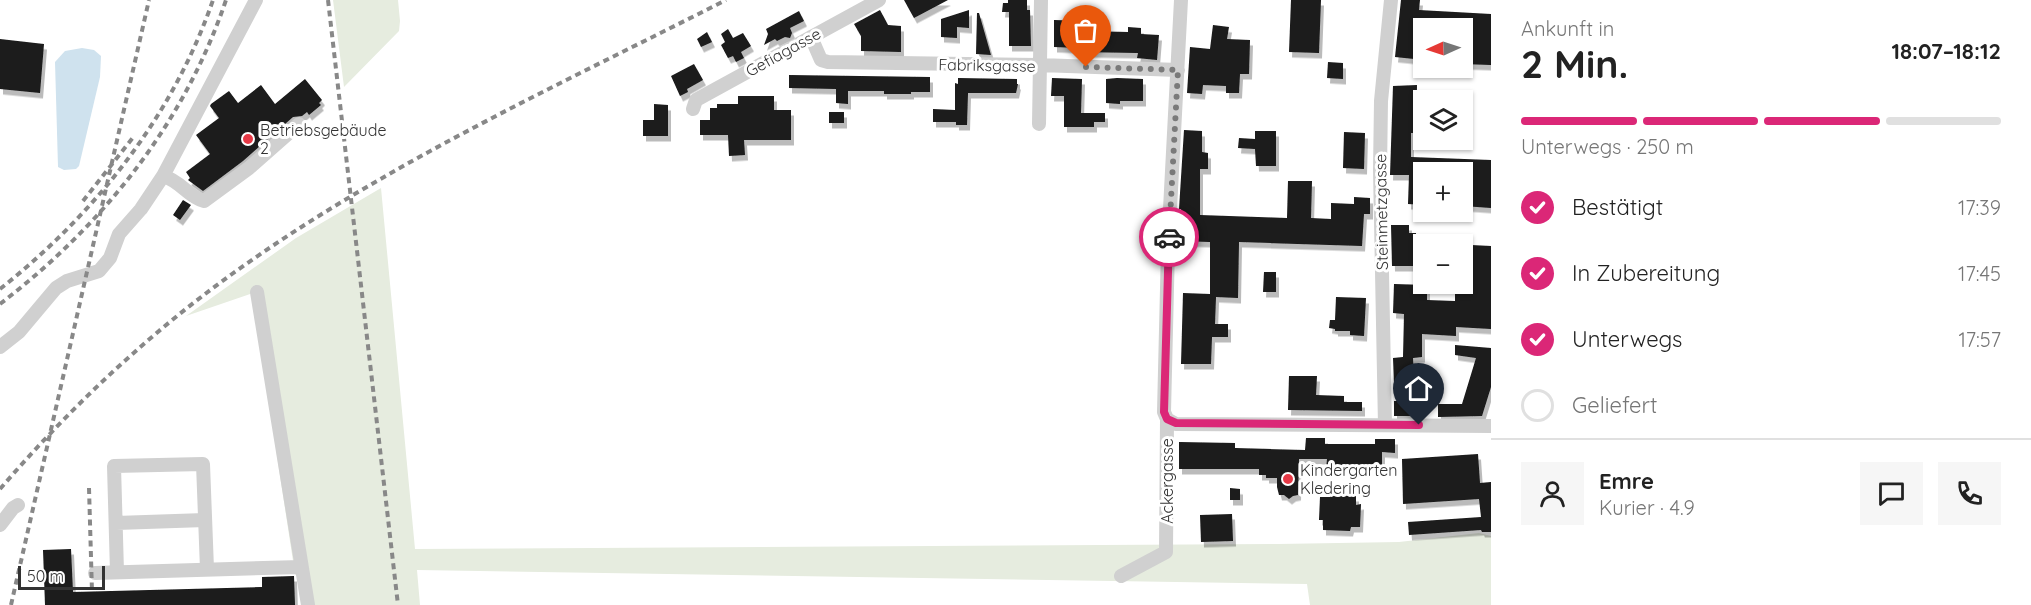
<!DOCTYPE html>
<html lang="de">
<meta charset="utf-8">
<style>
body{margin:0;font-family:Quicksand,sans-serif;background:#f6f6f6;color:#222;height:100vh;display:flex;flex-direction:column;font-size:22px;white-space:nowrap}
*{box-sizing:border-box;margin:0}
p{font-size:20px;color:#767676}
.icon{flex:none;width:33px;height:33px;fill:none;stroke:currentColor;stroke-width:2;stroke-linecap:round;stroke-linejoin:round}
.map{position:relative;flex:1;overflow:hidden}
.sheet{display:flex;flex-direction:column;background:#fff;width:540px}
.sheet>*{flex:none}
.needle{width:39px;rotate:267deg}
.buttons{position:absolute;left:1413px;top:18px;display:grid;gap:12px}
.buttons a{display:grid;place-items:center;width:60px;height:60px;border-radius:0px;background:#fff;box-shadow:0 2px 4px #0004;font-size:30px}
.scale{position:absolute;left:18px;bottom:15px;width:87px;box-sizing:border-box;padding-left:6px;border:3px solid #333;border-top:0;font-size:16px;line-height:21px;white-space:nowrap;color:#333;-webkit-text-stroke:4px #fff;paint-order:stroke}
.pin{position:absolute;display:grid;place-items:center;width:51px;height:51px;color:#fff;margin:-62px -26px;border-radius:50% 50% 50% 0;rotate:-45deg;box-shadow:0 0 6px #0007}
.pin .icon{rotate:45deg}
.courier{position:absolute;display:grid;place-items:center;width:60px;height:60px;margin:-30px;border:4px solid #db2777;border-radius:50%;background:#fff;color:#222;box-shadow:0 2px 8px #0007}
.summary em{font-style:normal;font-weight:700}
.summary div{display:flex;flex-direction:column-reverse}
.summary{display:flex;align-items:center;justify-content:space-between;height:102px;padding:0 30px}
h1{font-size:39px;font-weight:700;line-height:45px}
.bar{display:grid;grid-template-columns:repeat(4,1fr);gap:9px 6px;align-content:center;height:72px;padding:0 30px}
.bar i{height:8px;border-radius:4px;background:#e0e0e0}
.bar .selected{background:#db2777}
.bar p{grid-column:span 4}
.line{display:flex;align-items:center;gap:15px;padding:0 30px;border-top:2px solid #e0e0e0}
.line div{flex:1}
.round{display:grid;place-items:center;flex:none;width:63px;height:63px;border-radius:0px;background:#f6f6f6}
ol{padding:0 30px;list-style:none}
li{display:flex;align-items:center;gap:18px;height:66px}
li p{margin-inline-start:auto}
li .icon{padding:6px;border-radius:50%;background:#db2777;color:#fff;stroke-width:4}
li:last-child{color:#767676}
li i{width:33px;height:33px;border:3px solid #e0e0e0;border-radius:50%}
main{display:flex;flex:1;min-height:0}
.map>svg:first-child{display:block}
</style>
<main>
<div class="map">
<svg width="1491" height="605" viewBox="0 0 1491 605">
<defs>
<filter id="shadow"><feDropShadow dx="3" dy="5.5" stdDeviation="0" flood-color="#0004"/></filter>
</defs>
<rect width="100%" height="100%" fill="#fff"/>
<path fill="#e6ecdf" d="M333,0H398L400,21L399,31L344,87Z
M381,188L415,549L1278,544L1399,542L1479,533L1491,536V605H1310L1307,584L417,570L420,605H303L299,579L295,574L277,456L256,292L186,316L296,238Z"/>
<path fill="#cfe2ee" d="M82,48L94,50L101,56L100,77L79,166L76,169L64,170L58,167L55,62L65,51Z"/>
<path fill="#1a1a1a" filter="url(#shadow)" d="M904,0H948L914,18Z
M1008,0H1027V10H1030L1031,46H1009V12H1002L1003,3H1008Z
M1291,0H1321L1319,53L1289,52Z
M1401,0H1420L1419,10L1491,14V65L1462,64V28H1454V24L1437,23L1419,22L1417,49L1424,50V60L1395,57Z
M880,10L888,25L901,26V52L861,51V36L854,24Z
M969,10V28L957,27V38L941,37V19Z
M799,11L804,21L790,28L792,33L790,38L785,37L777,41L775,39L764,45L768,34L766,29Z
M977,13H979L991,55L976,54Z
M1054,20L1086,21V31L1128,32V27L1141,28V34L1159,35L1157,60L1137,58L1138,53L1079,52V48L1054,47Z
M1213,25L1229,27L1227,39L1250,40L1249,74H1240L1239,93H1226V86L1203,85L1202,94L1187,93L1190,47L1210,49Z
M728,29L733,38L743,33L751,46L741,52L744,58L736,62L733,56L728,58L721,45L725,42L721,34Z
M707,32L712,42L701,47L697,39Z
M0,39L44,44L40,93L0,89Z
M1328,62L1343,63V79L1327,78Z
M694,64L703,80L687,89L688,92L680,96L671,76Z
M789,75L930,77V92H911V94H884V91H848V104L836,103V89L789,88Z
M958,78L1017,79V84H1018L1016,93H968L967,125H956V122H933V109L955,110V83L958,84Z
M1052,78L1082,79L1081,113H1105V122H1094V127H1064V96H1051Z
M1117,78L1143,79V101H1120V104L1106,103V79Z
M305,79L322,100L319,103L321,105L309,115L307,112L302,116L293,117L243,161L203,191L188,180L190,178L186,172L210,154L196,135L219,118L210,106L211,104L229,91L238,103L261,85L275,104Z
M1417,85L1416,133H1411V157L1491,160V208L1463,206L1462,172H1424V205L1408,204L1409,175H1390L1393,86Z
M738,96H774V110H791V140H744L745,155L729,156L728,135H700V120H710V108H717V104H738Z
M654,104L668,105V136H643V120H654Z
M829,112H844V123H829Z
M1184,130L1202,131V152L1208,153V169H1200V215L1287,218L1288,181H1312L1311,218L1331,219V203L1354,204V197L1370,198V214H1364L1362,246L1239,242L1238,298L1216,297L1215,324H1228V337H1212L1211,364H1181L1183,293L1210,294V242L1179,241L1181,209H1179Z
M1255,131H1276V166H1256L1255,149L1238,148L1239,138L1255,139Z
M1344,132L1365,133L1364,169L1343,168Z
M183,200L191,205L180,220L173,215Z
M1391,225H1409V233H1416L1417,266H1392Z
M1471,245L1491,246V329L1456,327V336L1422,334V357L1413,358L1414,383L1394,384L1393,358L1403,357L1404,314L1393,313L1394,284L1427,285V300L1455,301V293L1462,294V265L1469,266Z
M1264,272H1276V292H1263Z
M1336,297L1366,298L1364,336L1350,335V331H1335V329L1329,328L1330,320H1335Z
M1455,345L1491,348V387L1482,416L1438,417V404H1462L1476,358L1455,355Z
M1289,376H1317L1316,395L1344,396V402H1362V411L1288,410Z
M1394,401H1412V416H1394Z
M1306,438H1325V444H1375V439H1395V453L1382,452V470L1326,469L1327,459H1299L1298,495L1293,496L1289,499L1284,495H1279L1277,487V478H1266V475H1259V469H1179V442L1235,443V448L1305,450Z
M1478,454L1480,483L1491,482V532H1482L1481,530L1409,535L1408,522L1481,517L1479,499L1403,504L1402,459Z
M1230,488L1240,489V500H1230Z
M1330,495L1356,496V505L1361,504L1360,527H1351L1350,531L1323,530V520H1319L1320,497H1330Z
M1232,514L1233,541L1201,542L1200,515Z
M71,549L73,592L262,587V577L294,576L295,605H45L43,550Z"/>
<g fill="none" stroke-linecap="round" stroke-linejoin="round">
<path stroke="#d0d0d0" stroke-width="14" d="M811,37L821,60L828,62L1040,65L1178,70
M693,109L696,100L879,0
M1039,124L1041,0
M163,176C181,181 188,197 204,201L249,168L299,124
M257,292L308,605
M0,347L19,332L56,288L67,281L99,271L110,258L119,234L141,209L163,176L256,0
M1167,419L1176,424L1491,426
M1385,425L1380,170L1381,101L1391,0
M116,523L205,520
M0,525L13,508L18,505
M117,572L114,466L203,464L207,569
M95,573L301,567
M1121,576L1166,552L1167,419L1164,412L1168,247L1181,0"/>
<path stroke="#888" stroke-width="4" stroke-dasharray="6 4.5" stroke-linecap="butt" d="M328,0L398,605
M83,201L135,135
M0,289C95,214 173,116 213,0
M0,304C103,225 184,124 226,0
M89,488L92,592
M0,489C69,409 146,336 232,274C385,164 559,85 726,0
M11,605L149,0"/>
</g>
<g fill="none" stroke-linecap="round" stroke-linejoin="round">
<path stroke="#7a7a7a" stroke-width="6" stroke-dasharray="0 10.8" d="M1086,67L1178,70L1169,237"/>
<path stroke="#db2777" stroke-width="8" d="M1169,237L1164,412L1167,419L1176,423L1419,425"/>
</g>
<g fill="#e63946" stroke="#fff" stroke-width="2">
<circle cx="248" cy="139" r="6"/>
<circle cx="1288" cy="479" r="6"/>
</g>
<g text-anchor="middle" stroke-width="6" stroke-linejoin="round" paint-order="stroke">
<g font-size="16" fill="#333" stroke="#fff">
<text transform="translate(783 52) rotate(-29)" y="6">Gefiagasse</text>
<text transform="translate(987 65) rotate(1)" y="6">Fabriksgasse</text>
<text transform="translate(1381 212) rotate(-91)" y="6">Steinmetzgasse</text>
<text transform="translate(1167 481) rotate(-90)" y="6">Ackergasse</text>
</g>
<g font-size="16" fill="#333" stroke="#fff" text-anchor="start">
<text x="260" y="136">Betriebsgebäude<tspan x="260" dy="18">2</tspan></text>
<text x="1300" y="476">Kindergarten<tspan x="1300" dy="18">Kledering</tspan></text>
</g>
</g>
</svg>
<div class="buttons">
<a><svg class="needle" viewBox="-14 -14 28 28"><path d="M0-13l5 13h-10z" fill="#e53935"/><path d="M0 13l5-13h-10z" fill="#767676"/></svg></a>
<a><svg class="icon" aria-label="layers" viewBox="0 0 24 24"><path d="M12 4l9 5-9 5-9-5zM3 14l9 5 9-5"/></svg></a>
<a>+</a>
<a>−</a>
</div>
<div class="scale">50 m</div>
<div class="pin" style="left:1086px;top:67px;background:#ea580c"><svg class="icon" aria-label="bag" viewBox="0 0 24 24"><path d="M5 8h14l-1 12H6zM9 8a3 3 0 0 1 6 0"/></svg></div>
<div class="pin" style="left:1419px;top:425px;background:#1f2937"><svg class="icon" aria-label="home" viewBox="0 0 24 24"><path d="M3 11l9-7 9 7M6 9v11h12V9"/></svg></div>
<div class="courier" style="left:1169px;top:237px"><svg class="icon" aria-label="car" viewBox="0 0 24 24"><path d="M5 17H2v-5l4-1 3-4h7l3 4 3 1v5h-3M9 17h6M6 11h13"/><circle cx="7" cy="17" r="2"/><circle cx="17" cy="17" r="2"/></svg></div>
</div>
<section class="sheet">
<div class="summary"><div><h1>2 Min.</h1><p>Ankunft in</p></div><em>18:07–18:12</em></div>
<div class="bar"><i class="selected"></i><i class="selected"></i><i class="selected"></i><i></i><p>Unterwegs · 250 m</p></div>
<ol>
<li><svg class="icon" aria-label="check" viewBox="0 0 24 24"><path d="M5 12l5 5 9-10"/></svg>Bestätigt<p>17:39</p></li>
<li><svg class="icon" aria-label="check" viewBox="0 0 24 24"><path d="M5 12l5 5 9-10"/></svg>In Zubereitung<p>17:45</p></li>
<li><svg class="icon" aria-label="check" viewBox="0 0 24 24"><path d="M5 12l5 5 9-10"/></svg>Unterwegs<p>17:57</p></li>
<li><i></i>Geliefert</li>
</ol>
<div class="line" style="height:108px"><a class="round"><svg class="icon" aria-label="person" viewBox="0 0 24 24"><circle cx="12" cy="8" r="4"/><path d="M4 21q1-7 8-7t8 7"/></svg></a><div><b>Emre</b><p>Kurier · 4.9</p></div><a class="round"><svg class="icon" aria-label="chat" viewBox="0 0 24 24"><path d="M4 5h16v11H9l-5 4z"/></svg></a><a class="round"><svg class="icon" aria-label="phone" viewBox="0 0 24 24"><path d="M5 4h4l2 5-3 2q2 4 5 5l2-3 5 2v4C11 20 4 13 5 4z"/></svg></a></div>
</section>
</main>
